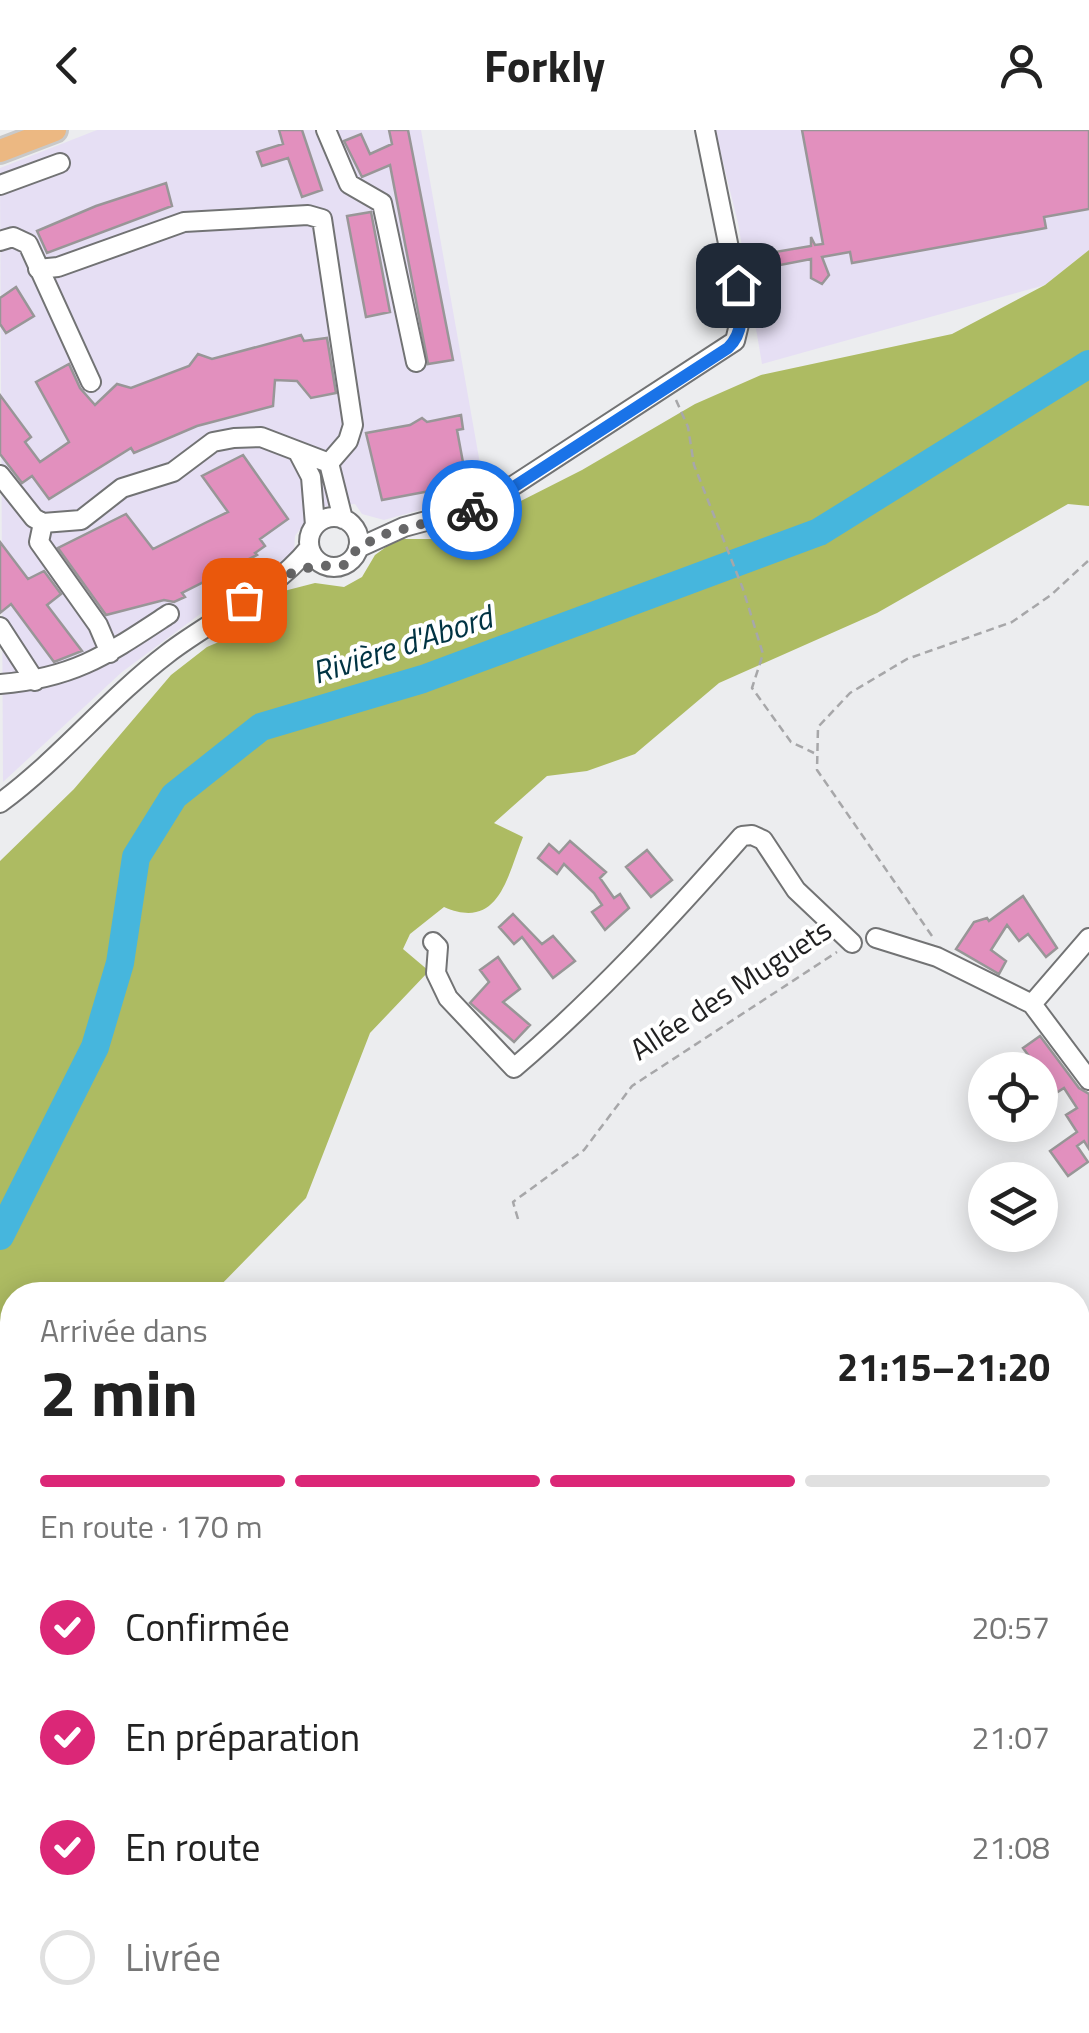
<!DOCTYPE html>
<html lang="fr">
<meta charset="utf-8">
<style>
body{margin:0;font-family:"Titillium Web",sans-serif;background:#f2f2f2;color:#222;height:100vh;display:flex;flex-direction:column;font-size:38px;white-space:nowrap}
*{box-sizing:border-box;margin:0}
p{font-size:32px;color:#767676}
.icon{flex:none;width:55px;height:55px;fill:none;stroke:currentColor;stroke-width:2;stroke-linecap:round;stroke-linejoin:round}
.map{position:relative;flex:1;overflow:hidden}
.details{position:absolute;left:0px;top:1152px;width:1090px;height:752px;display:flex;flex-direction:column;background:#fff;border-radius:40px 40px 0 0;box-shadow:0 5px 25px #0003}
.details>*{flex:none}
.tools{position:absolute;left:968px;top:922px;display:grid;gap:20px}
.tools a{display:grid;place-items:center;width:90px;height:90px;border-radius:50%;background:#fff;box-shadow:0 5px 25px #0003;font-size:50px}
.pin{position:absolute;display:grid;place-items:center;width:85px;height:85px;color:#fff;margin:-42px;border-radius:20px;box-shadow:0 5px 15px #0006}
.courier{position:absolute;display:grid;place-items:center;width:100px;height:100px;margin:-50px;border:8px solid #1a73e8;border-radius:50%;background:#fff;color:#222;box-shadow:0 2px 12px #0007}
.summary em{font-style:normal;font-weight:700}
.summary div{display:flex;flex-direction:column-reverse}
.summary{display:flex;align-items:center;justify-content:space-between;height:170px;padding:0 40px}
h1{font-size:65px;font-weight:700;line-height:75px}
.bar{display:grid;grid-template-columns:repeat(4,1fr);gap:15px 10px;align-content:center;height:120px;padding:0 40px}
.bar i{height:12px;border-radius:8px;background:#e0e0e0}
.bar .active{background:#db2777}
.bar p{grid-column:span 4}
ol{padding:0 40px;list-style:none}
li{display:flex;align-items:center;gap:30px;height:110px}
li p{margin-inline-start:auto}
li .icon{padding:10px;border-radius:50%;background:#db2777;color:#fff;stroke-width:4}
li:last-child{color:#767676}
li i{width:55px;height:55px;border:5px solid #e0e0e0;border-radius:50%}
header{display:flex;justify-content:space-between;align-items:center;height:130px;padding:0 40px;background:#fff;font-size:45px;font-weight:700}
.map>svg:first-child{display:block}
</style>
<header><svg class="icon" aria-label="back" viewBox="0 0 24 24"><path d="M15 5l-7 7 7 7"/></svg>Forkly<svg class="icon" aria-label="person" viewBox="0 0 24 24"><circle cx="12" cy="8" r="4"/><path d="M4 21q1-7 8-7t8 7"/></svg></header>
<div class="map">
<svg width="1089" height="1903" viewBox="0 0 1089 1903">
<rect width="100%" height="100%" fill="#ecedef"/>
<path fill="#e6dff4" d="M97,0H421L485,362L384,390L362,384L355,374L308,378L306,391L295,406L294,424L211,476L122,542L3,652L0,38Z
M715,0H1089V120L1045,155L762,234L738,93Z"/>
<path fill="#d5e394" d="M0,1779L12,1788V1892L152,1893L164,1903H0Z"/>
<path fill="#adbb62" d="M1089,120V376L1068,374L877,483L719,553L635,624L587,641L547,646L494,693L523,707C507,747 499,801 444,777L410,804L403,819L429,841L370,903L306,1068L211,1165H12V1345L0,1356V731L74,659L171,545L207,517L235,505L284,461L315,453L344,457L362,447L375,425L390,414L402,409H446L582,340L695,274L761,245L952,204L1045,155Z"/>
<g fill="none" stroke-linecap="round" stroke-linejoin="round">
<path stroke="#46b6dd" stroke-width="28" d="M0,1106L95,917L120,833L136,727L174,666L261,597L423,549L819,402L1089,234"/>
</g>
<path fill="#e290be" stroke="#989697" stroke-width="2.5" d="M279,0H302L322,60L302,67L288,28L262,36L257,22L283,14Z
M389,0H408L453,230L428,234L390,35L362,47L344,11L361,4L370,24L392,14Z
M802,0H1089V79L1044,87L1046,98L852,133L850,122L822,127L829,145L822,154L811,148V129L749,141L746,127L811,116V107L815,115L823,114Z
M166,53L172,76L47,123L37,101L96,76Z
M371,82L390,182L366,187L347,86Z
M16,157L34,186L6,203L0,194V168Z
M301,205L304,211L327,208L336,263L311,268L297,251L275,250L273,276L197,296L134,323L131,318L49,369L32,346L22,353L0,324V265L31,307L25,312L40,332L69,312L36,252L69,234L80,258L95,275L117,254L131,258L189,236L198,224L212,229Z
M461,285L463,299L457,300L467,354L382,370L366,303L410,295L422,288L427,292Z
M243,325L288,389L260,409L265,416L255,423L257,425L182,463L185,467L174,472L164,470L106,485L58,418L126,384L153,419L207,392L228,382L202,346Z
M0,412L28,449L44,441L61,464L47,475L82,521L54,532L11,474L0,483Z
M570,711L606,742L600,748L614,768L620,764L629,778L605,800L592,782L602,775L594,763L564,734L557,744L538,728L549,714L559,723Z
M647,720L672,750L651,767L626,737Z
M1023,766L1057,818L1046,827L1028,804L1019,811L1007,795L991,820L1006,831L999,844L956,819L974,792L987,788L989,791Z
M513,784L542,814L553,806L575,831L553,848L522,807L514,814L499,797Z
M498,827L520,859L503,872L530,895L514,912L470,873L489,852L480,840Z
M1040,906L1079,958L1089,964V1019L1084,1011L1077,1016L1088,1032L1068,1046L1050,1021L1077,1002L1066,985L1077,978L1064,958L1056,963L1023,918Z"/>
<g fill="none" stroke-linecap="round" stroke-linejoin="round">
<g stroke="#727374" stroke-width="22">
<path id="minor" d="M326,0L349,54L382,73L416,232
M0,55L60,33
M0,111L13,107L28,114L91,252
M38,139L58,137L184,92L308,85L322,89L353,295L348,311L329,333
M299,324L311,347L315,395
M0,345L34,388L43,393L81,390L122,358L173,342L213,312L234,308L261,307L329,333L343,389
M309 412a25 25 0 1 1 50 0a25 25 0 1 1-50 0Z
M43,393L39,412L98,495L110,523
M358,418L404,397L482,376L735,211L742,182L705,0
M0,497L35,551
M0,554C75,548 108,524 169,484
M0,673C60,629 108,569 167,524C212,489 273,463 309,418
M876,808L937,827L1032,874L1089,950
M433,812L438,817L436,843L448,868L514,938C596,868 671,787 742,706L752,705L763,710L796,760L852,813
M1032,874L1089,808
M1078,1217L1089,1202
M1078,1474L1089,1466
M1078,1545L1089,1540
M913,1892L923,1903
M869,1903L879,1892"/>
</g>
<g stroke="#c9c9c9" stroke-width="28">
<path id="major" d="M0,21L55,0
M0,1770L12,1778
M170,1892L183,1903
M199,1892L217,1903"/>
</g>
<path stroke="#a7a7a9" stroke-width="2.5" stroke-dasharray="8 5" stroke-linecap="butt" d="M676,270L688,297L694,335L743,459L763,524L752,558L791,612L814,623
M932,806L817,640L818,597L850,563L907,529L1012,492L1051,465L1089,430
M518,1089L513,1072L584,1020L632,956L837,822"/>
<use href="#minor" stroke="#fff" stroke-width="18"/>
<use href="#major" stroke="#ecb882" stroke-width="22"/>
</g>
<g fill="none" stroke-linecap="round" stroke-linejoin="round">
<path stroke="#676768" stroke-width="10" stroke-dasharray="0 18" d="M244,470C266,456 293,438 320,436C328,435 335,438 344,435L358,418L382,405L472,380"/>
<path stroke="#1a73e8" stroke-width="12" d="M472,380L509,360L728,218C746,201 741,178 738,155"/>
</g>
<g text-anchor="middle" stroke-width="8" stroke-linejoin="round" paint-order="stroke">
<g font-size="30" fill="#1f1f20" stroke="#fff">
<text transform="translate(731 860) rotate(-33)" y="10">Allée des Muguets</text>
</g>
<g font-size="32" font-style="italic" fill="#003343" stroke="#fff">
<text transform="translate(402 515) rotate(-18)" y="11">Rivière d'Abord</text>
</g>
</g>
</svg>
<div class="tools">
<a><svg class="icon" aria-label="locate" viewBox="0 0 24 24"><circle cx="12" cy="12" r="6"/><path d="M12 2v4M12 18v4M2 12h4M18 12h4"/></svg></a>
<a><svg class="icon" aria-label="layers" viewBox="0 0 24 24"><path d="M12 4l9 5-9 5-9-5zM3 14l9 5 9-5"/></svg></a>
</div>
<div class="pin" style="left:244px;top:470px;background:#ea580c"><svg class="icon" aria-label="bag" viewBox="0 0 24 24"><path d="M5 8h14l-1 12H6zM9 8a3 3 0 0 1 6 0"/></svg></div>
<div class="pin" style="left:738px;top:155px;background:#1f2937"><svg class="icon" aria-label="home" viewBox="0 0 24 24"><path d="M3 11l9-7 9 7M6 9v11h12V9"/></svg></div>
<div class="courier" style="left:472px;top:380px"><svg class="icon" aria-label="bike" viewBox="0 0 24 24"><circle cx="6" cy="16" r="4"/><circle cx="18" cy="16" r="4"/><path d="M6 16l4-8h5l3 8M10 8l3 8H6M13 5h3"/></svg></div>
<section class="details">
<div class="summary"><div><h1>2 min</h1><p>Arrivée dans</p></div><em>21:15–21:20</em></div>
<div class="bar"><i class="active"></i><i class="active"></i><i class="active"></i><i></i><p>En route · 170 m</p></div>
<ol>
<li><svg class="icon" aria-label="check" viewBox="0 0 24 24"><path d="M5 12l5 5 9-10"/></svg>Confirmée<p>20:57</p></li>
<li><svg class="icon" aria-label="check" viewBox="0 0 24 24"><path d="M5 12l5 5 9-10"/></svg>En préparation<p>21:07</p></li>
<li><svg class="icon" aria-label="check" viewBox="0 0 24 24"><path d="M5 12l5 5 9-10"/></svg>En route<p>21:08</p></li>
<li><i></i>Livrée</li>
</ol>
</section>
</div>
